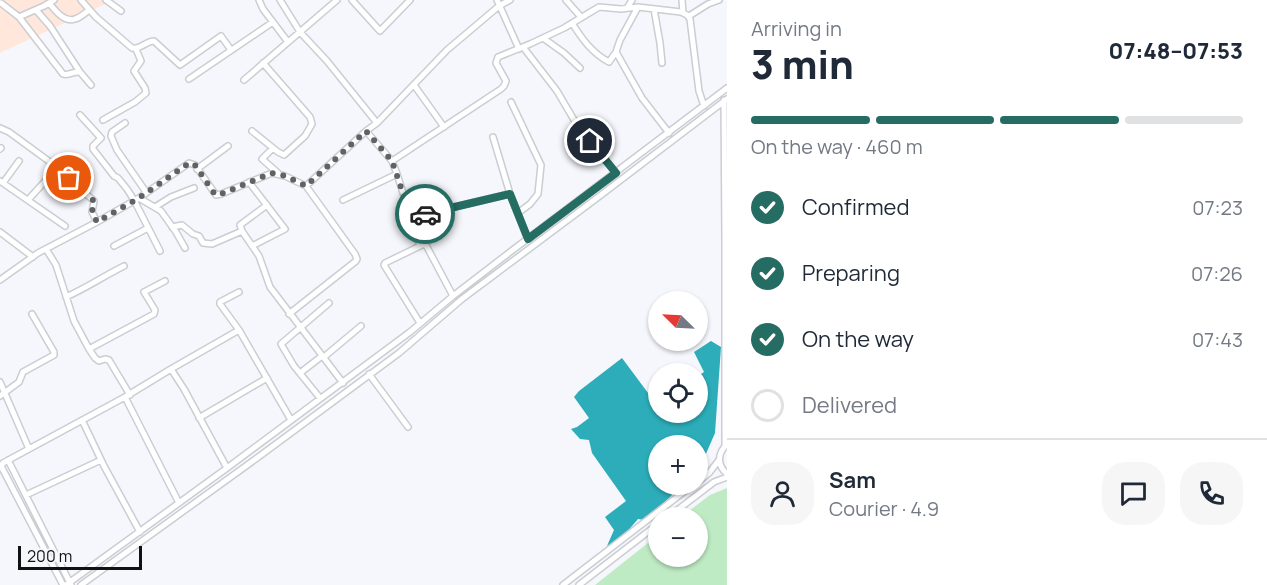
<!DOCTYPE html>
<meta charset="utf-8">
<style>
body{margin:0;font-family:Manrope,sans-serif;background:#f6f6f7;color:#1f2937;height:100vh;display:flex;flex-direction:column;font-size:22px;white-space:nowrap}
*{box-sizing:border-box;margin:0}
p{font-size:20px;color:#747a83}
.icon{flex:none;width:33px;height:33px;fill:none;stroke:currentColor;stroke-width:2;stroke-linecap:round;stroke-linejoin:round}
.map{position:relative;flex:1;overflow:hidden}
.sheet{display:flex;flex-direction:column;background:#fff;width:540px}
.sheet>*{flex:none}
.needle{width:39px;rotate:294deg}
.controls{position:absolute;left:648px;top:291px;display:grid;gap:12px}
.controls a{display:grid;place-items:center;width:60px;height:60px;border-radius:50%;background:#fff;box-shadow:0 2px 4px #0004;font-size:30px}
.scale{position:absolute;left:18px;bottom:15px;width:124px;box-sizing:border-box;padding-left:6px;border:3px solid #111113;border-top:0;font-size:16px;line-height:21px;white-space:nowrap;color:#111113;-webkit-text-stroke:4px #f5f7fc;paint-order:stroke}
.pin{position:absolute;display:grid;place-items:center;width:51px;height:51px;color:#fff;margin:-26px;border:3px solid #fff;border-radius:50%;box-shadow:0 2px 6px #0007}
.courier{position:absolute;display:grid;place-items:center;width:60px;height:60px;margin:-30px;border:4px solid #256d63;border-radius:50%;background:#fff;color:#222;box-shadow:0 2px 8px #0007}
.summary em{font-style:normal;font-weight:800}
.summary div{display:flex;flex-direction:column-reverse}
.summary{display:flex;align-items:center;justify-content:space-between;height:102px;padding:0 24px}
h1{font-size:39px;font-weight:800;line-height:45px}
.bar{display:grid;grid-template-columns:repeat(4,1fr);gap:9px 6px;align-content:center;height:72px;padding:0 24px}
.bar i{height:8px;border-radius:4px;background:#e0e1e3}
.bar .active{background:#256d63}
.bar p{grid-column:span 4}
.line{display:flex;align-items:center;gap:15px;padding:0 24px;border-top:2px solid #e0e1e3}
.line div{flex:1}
.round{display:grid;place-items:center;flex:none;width:63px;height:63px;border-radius:24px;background:#f6f6f7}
ol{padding:0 24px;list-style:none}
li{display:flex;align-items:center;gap:18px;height:66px}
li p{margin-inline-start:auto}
li .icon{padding:6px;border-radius:50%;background:#256d63;color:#fff;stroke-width:4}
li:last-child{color:#747a83}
li i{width:33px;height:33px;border:3px solid #e0e1e3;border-radius:50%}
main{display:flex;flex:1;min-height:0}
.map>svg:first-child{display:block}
</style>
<main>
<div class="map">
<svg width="727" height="585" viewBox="0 0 727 585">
<rect width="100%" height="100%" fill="#f5f7fc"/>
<path fill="#ffe8db" d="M0,0H114L0,53Z"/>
<path fill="#beebc3" d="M727,488V585H595L658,535V556H698V518L681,517L710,495Z"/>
<path fill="#2cadb9" d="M711,341L721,347L715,433L702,463L698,468V446H658V484L682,485L665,502L644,520L638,519L620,540L607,546L614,530L605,517L626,501L592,453L589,440L580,439L571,429L577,427L589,418L574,397L579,391L622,358L651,397L658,404V412H698V376L704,372L694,352Z"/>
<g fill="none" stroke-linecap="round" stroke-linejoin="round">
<g stroke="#cbcdd2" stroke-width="8">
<path id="minor" d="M81,0L96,17L132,48C140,50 146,41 154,41L180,65L221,36L231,50
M106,0L121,11
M259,0L263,9L288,42
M280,0L300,32L327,61L377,123
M352,0L380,31L410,0
M497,0L519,49
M566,0L581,17
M682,0L683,13
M1,3L19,17L63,74C69,76 74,71 80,72L91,85
M49,3C55,10 64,23 75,19C80,18 85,13 89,10
M627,8L632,0
M654,9L660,43L662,63
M36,10L50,26L80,72
M689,16L708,4L719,0
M19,17L44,6L54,0
M572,23C582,39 592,53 609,62L616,52L620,40L638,7
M543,38L564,53L580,68
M523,47L557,91L577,125L616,173
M616,52L642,98L669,133
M189,79L273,22
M244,80L337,0
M414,85L444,127
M724,100L725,240V446
M511,102L541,165L538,194L530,204L518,213
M80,115L101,138L93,146V149L114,176L118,178L127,189L134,200L160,251
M103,120L135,102L146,93L145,88L134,71L141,61L136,49
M125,123L112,132L111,136L117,150L146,192
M0,128L9,132L50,162L94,201L92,212L97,222
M252,131L278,152L284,155L305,136L312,124L310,117L263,63
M366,131L392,161
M493,137L510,194L528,239
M273,148L262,159L278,173
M0,149L1,148
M197,169L228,146
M397,174L392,161L501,89L504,86L506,81L496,63L498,57L530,44L564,28L599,7L621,9L638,7L681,12L687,15L690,19L699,91L704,106
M0,181L65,226
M249,182L285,229L252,246
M3,183L19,161
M306,186L366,131L377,123L447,50L499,6L510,0
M139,198L161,211L176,232L185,248
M28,200L57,168
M343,200L397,174L420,246L424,244L427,247L453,296
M155,207L171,197L194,188
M411,217L510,194
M172,227L182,225L193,234L199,236L203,243L212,244L242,231L259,256L270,287L343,383
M242,231L240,225L267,205
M0,232L33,257
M114,246L148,228
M420,246L385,263L384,265L420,323
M46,249L56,265L74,321L89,349L95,358L99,361L105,359L109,360L130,395
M0,280L38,253L97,222L139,198L189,163L195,165L216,195L221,194L272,173L285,176L306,186L355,254L357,259L356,261L289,314
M239,292L220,302V304L239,330L291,420
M66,297C86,288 104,276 124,266
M89,349L154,314L155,310L144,292L165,281
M324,357L361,326
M171,369L184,389L227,468
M300,373L322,356
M369,374L408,427
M0,382L29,449
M0,396L19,382L23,372L54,355V352L32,314
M125,397L179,503
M320,398L294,366L281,344L329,303
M199,418L267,378
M82,420L104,466L140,532
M727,444C717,454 717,465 727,474
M8,460L71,585
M698,482L709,473L719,460
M26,495L101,460
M667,518L714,482L727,477
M63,585L1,466L3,463L125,397L171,369L239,330
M66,585L227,468L410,332L453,296L514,249L727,88
M81,585L257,458L399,353L462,299L597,198L727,99
M563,585L694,484
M579,585L658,524"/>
</g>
<use href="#minor" stroke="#fff" stroke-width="5"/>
</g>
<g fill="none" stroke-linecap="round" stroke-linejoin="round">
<path stroke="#616265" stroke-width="6" stroke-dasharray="0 10.8" d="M69,178L94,201L92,212L97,222L139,198L189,163H192L195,165L214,193L216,195L221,194L272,173L285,176L306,186L366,131L392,161L411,217L425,214"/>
<path stroke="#256d63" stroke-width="8" d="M425,214L510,194L528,239L616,173L590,141"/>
</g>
</svg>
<div class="controls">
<a><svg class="needle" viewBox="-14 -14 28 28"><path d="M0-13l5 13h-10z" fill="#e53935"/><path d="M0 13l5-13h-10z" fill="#747a83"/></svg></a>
<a><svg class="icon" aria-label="locate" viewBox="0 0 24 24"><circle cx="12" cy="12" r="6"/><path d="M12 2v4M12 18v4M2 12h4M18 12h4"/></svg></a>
<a>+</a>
<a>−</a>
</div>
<div class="scale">200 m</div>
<div class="pin" style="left:69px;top:178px;background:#ea580c"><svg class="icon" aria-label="bag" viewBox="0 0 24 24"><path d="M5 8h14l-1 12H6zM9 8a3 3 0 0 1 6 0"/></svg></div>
<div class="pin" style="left:590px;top:141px;background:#1f2937"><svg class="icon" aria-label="home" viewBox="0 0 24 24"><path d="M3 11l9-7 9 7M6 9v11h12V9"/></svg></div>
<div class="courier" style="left:425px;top:214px"><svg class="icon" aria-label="car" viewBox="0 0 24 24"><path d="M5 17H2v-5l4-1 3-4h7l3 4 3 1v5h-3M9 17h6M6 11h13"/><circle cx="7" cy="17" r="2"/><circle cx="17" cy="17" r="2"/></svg></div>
</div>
<section class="sheet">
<div class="summary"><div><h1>3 min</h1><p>Arriving in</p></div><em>07:48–07:53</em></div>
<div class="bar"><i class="active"></i><i class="active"></i><i class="active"></i><i></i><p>On the way · 460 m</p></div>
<ol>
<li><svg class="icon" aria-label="check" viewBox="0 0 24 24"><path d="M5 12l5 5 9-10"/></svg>Confirmed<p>07:23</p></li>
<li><svg class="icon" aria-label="check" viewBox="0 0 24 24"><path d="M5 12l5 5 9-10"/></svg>Preparing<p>07:26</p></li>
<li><svg class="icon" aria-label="check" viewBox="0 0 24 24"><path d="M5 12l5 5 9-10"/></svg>On the way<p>07:43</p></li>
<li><i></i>Delivered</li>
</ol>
<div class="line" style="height:108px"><a class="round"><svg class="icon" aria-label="person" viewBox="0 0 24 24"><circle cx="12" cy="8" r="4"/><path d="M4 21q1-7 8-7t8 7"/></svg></a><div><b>Sam</b><p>Courier · 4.9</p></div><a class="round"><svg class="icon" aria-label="chat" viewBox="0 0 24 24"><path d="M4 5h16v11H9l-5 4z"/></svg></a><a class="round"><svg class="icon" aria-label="phone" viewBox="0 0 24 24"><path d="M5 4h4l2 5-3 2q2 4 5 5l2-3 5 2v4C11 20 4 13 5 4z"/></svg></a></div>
</section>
</main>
